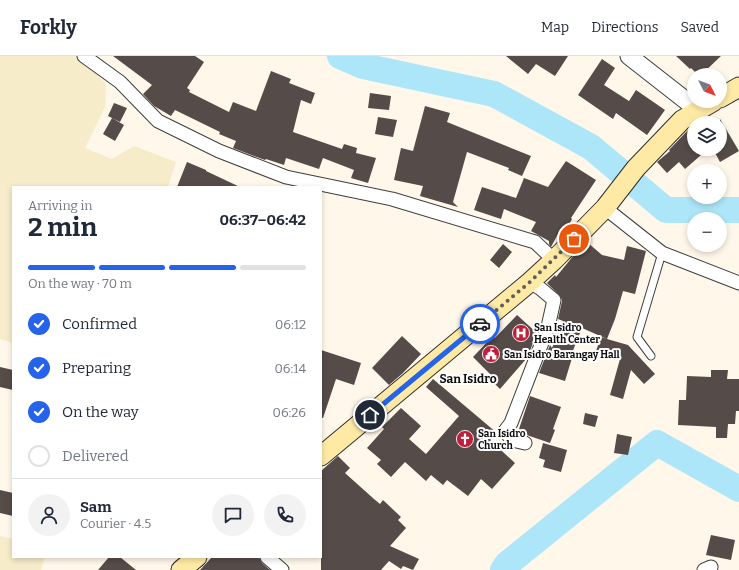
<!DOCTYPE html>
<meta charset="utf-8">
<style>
body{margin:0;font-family:Bitter,serif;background:#f2f2f3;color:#1f2937;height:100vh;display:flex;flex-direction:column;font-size:15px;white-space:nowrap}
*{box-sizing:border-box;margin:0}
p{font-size:13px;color:#747a83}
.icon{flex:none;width:22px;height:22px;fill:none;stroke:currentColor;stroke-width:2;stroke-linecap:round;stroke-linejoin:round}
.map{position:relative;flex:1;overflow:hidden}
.side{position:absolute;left:12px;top:130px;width:310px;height:372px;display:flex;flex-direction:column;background:#fff;border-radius:0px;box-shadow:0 2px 6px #0003}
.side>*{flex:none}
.needle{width:26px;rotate:132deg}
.tools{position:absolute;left:687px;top:12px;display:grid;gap:8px}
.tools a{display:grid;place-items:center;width:40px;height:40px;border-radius:50%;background:#fff;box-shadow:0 2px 6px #0003;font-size:20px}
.pin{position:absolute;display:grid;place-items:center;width:34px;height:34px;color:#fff;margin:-17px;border:2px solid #fff;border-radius:50%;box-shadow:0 1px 4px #0007}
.courier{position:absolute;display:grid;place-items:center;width:40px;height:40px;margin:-20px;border:3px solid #2563eb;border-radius:50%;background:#fff;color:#222;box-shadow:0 1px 5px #0007}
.headline em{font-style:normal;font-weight:700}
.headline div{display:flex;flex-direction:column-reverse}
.headline{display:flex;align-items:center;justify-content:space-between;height:68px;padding:0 16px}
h1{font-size:26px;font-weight:700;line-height:30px}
.bar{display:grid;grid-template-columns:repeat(4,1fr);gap:6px 4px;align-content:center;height:48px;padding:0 16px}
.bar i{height:5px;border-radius:3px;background:#e0e1e3}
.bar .current{background:#2563eb}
.bar p{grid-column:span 4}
.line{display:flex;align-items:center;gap:10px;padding:0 16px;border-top:1px solid #e0e1e3}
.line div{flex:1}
.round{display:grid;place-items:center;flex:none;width:42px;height:42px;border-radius:21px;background:#f2f2f3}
ol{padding:0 16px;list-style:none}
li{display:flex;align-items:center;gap:12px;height:44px}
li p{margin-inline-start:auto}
li .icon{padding:4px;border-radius:50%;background:#2563eb;color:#fff;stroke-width:4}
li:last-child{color:#747a83}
li i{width:22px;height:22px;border:2px solid #e0e1e3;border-radius:50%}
header{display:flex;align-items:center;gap:24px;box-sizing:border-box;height:56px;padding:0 20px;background:#fff;border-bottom:1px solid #e0e1e3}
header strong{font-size:19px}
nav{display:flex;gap:22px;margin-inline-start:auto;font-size:14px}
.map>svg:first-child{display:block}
</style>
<header>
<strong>Forkly</strong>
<nav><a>Map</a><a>Directions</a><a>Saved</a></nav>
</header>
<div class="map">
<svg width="739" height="514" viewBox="0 0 739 514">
<rect width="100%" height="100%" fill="#fff8ea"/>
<path fill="#f6ecca" d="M0,0H78L106,28L105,51L85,92L112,103L134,90L176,106L168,131H13V287L0,283Z
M0,480L13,483V501H45L41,514H0Z"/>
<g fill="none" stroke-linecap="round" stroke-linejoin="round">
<path stroke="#ade6f8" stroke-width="26" d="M340,0L363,10L494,38L591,91L666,154H739
M503,514L507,508L657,387L739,433"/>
</g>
<path fill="#554b48" d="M113,0H195L204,6L187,32L190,34L189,36L229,56L233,46L256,55L271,15L291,23L289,27L315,37L311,48L301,44L293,76L342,93L344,88L357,92L356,97L376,102L368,127L351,122L354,114L323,102L319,113L286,102L284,109L266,103L265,104L233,92L236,85L219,78L220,76L175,54L171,60L154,50L143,38L152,29Z
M506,0H568L555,20L536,8L528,18Z
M676,0H721L701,19H698L691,12L690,13Z
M602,3L615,12L604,29L629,45L636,34L665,54L647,79L616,57L613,63L578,39Z
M370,37L391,40L389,54L368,52Z
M114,47L127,52L120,66L108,60Z
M425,50L450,57L447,66L531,100L522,120L508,114L509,112L467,96L453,146L458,151L420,140L423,130L394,124L401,92L413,95Z
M378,61L397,64L393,81L375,78Z
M112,62L124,69L115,85L103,78Z
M720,63L739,95L720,106L713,93H720Z
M694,70V93H708L685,113L679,106L667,117L657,106L670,95L669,94L689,73Z
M566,105L596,124L571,162L572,163L564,179L559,176L551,191L549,188V185L531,175L536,166L504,153L501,163L474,154L482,131L516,142L524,122L548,131Z
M187,106L206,114V115L240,131H177Z
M587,186L602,199L624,204L627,190L646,195L635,238L623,235L615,263L607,283L628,289L655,318L644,328L631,314L623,343L610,339L620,303L596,295L601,281L607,283L582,272L570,302H572L565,325L539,317L550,289L552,292L563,265L558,263L562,245L561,241L547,227L555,219L556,221L574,199Z
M503,188L512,196L499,212L490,204Z
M517,259L537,277L527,302L500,333L491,324L493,321L473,301L493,280L495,282Z
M402,280L421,298L403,317L389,329L372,312Z
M321,294L361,307L354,329L336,323L323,362H321Z
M0,311L13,314V334L0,331Z
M711,314H728L727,323H739V355H736L735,368H728L727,382H716V371L678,369L679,344H686L687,320L711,321Z
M433,323L497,377L490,384L515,407L492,433L481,423L468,440L447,424L443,429L431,419L426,425L405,406L391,421L377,408L381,404L367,392L384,373L382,371L401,352L421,370L409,383L426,398L459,360L426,331Z
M530,340L561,351L553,373L555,374L550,387L518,376Z
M585,357L598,360L595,371L583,368Z
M617,378L632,381L628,399L614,397Z
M543,387L567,394L561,416L543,411L545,404L539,402Z
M338,400L350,412L345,417L374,443L380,448L383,444L401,461L398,464L406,472L390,490L419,503L413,514L403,510L401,513L389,505L381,514H321V415Z
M0,434L13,437V460L0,457Z
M711,479L735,484L731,504L706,499Z
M109,501H120L136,514H98Z
M212,501H259L262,507L270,514H200Z"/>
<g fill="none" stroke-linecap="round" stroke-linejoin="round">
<g stroke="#3f3f3f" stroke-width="9">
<path id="service" d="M651,300L637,281L662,197"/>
</g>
<g stroke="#3f3f3f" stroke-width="15">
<path id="minor" d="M84,0L120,26L158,65L219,95L286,121L392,143L535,186L554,204
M605,152L662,197L739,227
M525,387L512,384L505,375L511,367L548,271L554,244L541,233L530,226
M267,501L282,514
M704,514L711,511"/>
</g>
<g stroke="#3f3f3f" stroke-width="19">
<path id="tertiary" d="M629,0L698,54"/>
</g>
<g stroke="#2e2e2e" stroke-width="21">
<path id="secondary" d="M720,42L739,31
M321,400L530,226L554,204L605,152L636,112L682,64L714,45
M181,514L197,501"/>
</g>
<use href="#service" stroke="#fff" stroke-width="7"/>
<use href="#minor" stroke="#fff" stroke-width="13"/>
<use href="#tertiary" stroke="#fff" stroke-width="17"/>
<use href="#secondary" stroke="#ffeaa5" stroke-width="19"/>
</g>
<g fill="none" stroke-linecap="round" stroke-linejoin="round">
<path stroke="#615f5a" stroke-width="4" stroke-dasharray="0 7.2" d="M480,268L530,226L574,183"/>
<path stroke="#2563eb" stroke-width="5" d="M370,359L480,268"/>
</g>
<defs>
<g id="hospital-disc" transform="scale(0.9)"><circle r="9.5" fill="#c01f3b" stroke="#fff"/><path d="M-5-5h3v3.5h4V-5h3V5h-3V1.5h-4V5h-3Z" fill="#fff"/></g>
<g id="civic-disc" transform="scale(0.9)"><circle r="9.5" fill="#c01f3b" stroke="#fff"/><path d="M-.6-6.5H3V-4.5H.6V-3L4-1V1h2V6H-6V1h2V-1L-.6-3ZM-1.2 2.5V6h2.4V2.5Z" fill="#fff"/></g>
<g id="church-disc" transform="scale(0.9)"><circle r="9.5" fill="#c01f3b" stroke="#fff"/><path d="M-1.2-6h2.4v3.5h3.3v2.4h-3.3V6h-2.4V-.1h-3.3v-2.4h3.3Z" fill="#fff"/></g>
</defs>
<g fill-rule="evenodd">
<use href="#hospital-disc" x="521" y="277"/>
<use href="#civic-disc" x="491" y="298"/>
<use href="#church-disc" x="465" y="383"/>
</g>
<g text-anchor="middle" stroke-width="4" stroke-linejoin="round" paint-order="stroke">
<g font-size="10" font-weight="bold" fill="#0c0c0c" stroke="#fff" text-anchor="start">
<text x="534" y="275">San Isidro<tspan x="534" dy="12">Health Center</tspan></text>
<text x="504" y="302">San Isidro Barangay Hall</text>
<text x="478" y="381">San Isidro<tspan x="478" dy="12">Church</tspan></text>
</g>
<g font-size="12" font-weight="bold" fill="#0c0c0c" stroke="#fff">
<text x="468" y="327">San Isidro</text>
</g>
</g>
</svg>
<div class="tools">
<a><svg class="needle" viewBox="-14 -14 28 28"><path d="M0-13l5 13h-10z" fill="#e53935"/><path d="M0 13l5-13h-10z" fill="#747a83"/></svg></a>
<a><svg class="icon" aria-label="layers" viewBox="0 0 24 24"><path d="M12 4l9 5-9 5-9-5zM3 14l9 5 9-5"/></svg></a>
<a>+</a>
<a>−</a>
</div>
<div class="pin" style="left:574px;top:183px;background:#ea580c"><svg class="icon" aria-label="bag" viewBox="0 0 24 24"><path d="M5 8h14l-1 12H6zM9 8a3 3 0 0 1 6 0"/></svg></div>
<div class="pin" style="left:370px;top:359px;background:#1f2937"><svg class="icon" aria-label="home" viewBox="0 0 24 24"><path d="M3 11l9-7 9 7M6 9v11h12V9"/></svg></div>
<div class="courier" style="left:480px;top:268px"><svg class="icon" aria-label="car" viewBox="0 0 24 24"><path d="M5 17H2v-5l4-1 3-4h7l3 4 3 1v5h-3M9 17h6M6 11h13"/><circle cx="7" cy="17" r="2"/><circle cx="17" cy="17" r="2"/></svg></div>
<section class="side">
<div class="headline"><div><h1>2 min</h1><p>Arriving in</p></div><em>06:37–06:42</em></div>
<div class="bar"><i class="current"></i><i class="current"></i><i class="current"></i><i></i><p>On the way · 70 m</p></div>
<ol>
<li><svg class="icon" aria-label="check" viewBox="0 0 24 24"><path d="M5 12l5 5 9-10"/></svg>Confirmed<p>06:12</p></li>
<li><svg class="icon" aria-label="check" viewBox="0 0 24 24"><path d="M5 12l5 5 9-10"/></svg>Preparing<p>06:14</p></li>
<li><svg class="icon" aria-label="check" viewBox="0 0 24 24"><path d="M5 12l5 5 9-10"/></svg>On the way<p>06:26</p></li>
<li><i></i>Delivered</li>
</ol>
<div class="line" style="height:72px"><a class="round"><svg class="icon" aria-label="person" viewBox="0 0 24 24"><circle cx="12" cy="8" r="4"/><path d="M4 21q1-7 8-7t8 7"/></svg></a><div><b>Sam</b><p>Courier · 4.5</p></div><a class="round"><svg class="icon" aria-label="chat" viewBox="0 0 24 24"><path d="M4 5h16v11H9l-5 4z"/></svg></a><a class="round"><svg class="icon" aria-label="phone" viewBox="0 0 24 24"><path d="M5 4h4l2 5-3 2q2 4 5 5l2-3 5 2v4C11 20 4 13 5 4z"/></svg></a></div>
</section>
</div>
